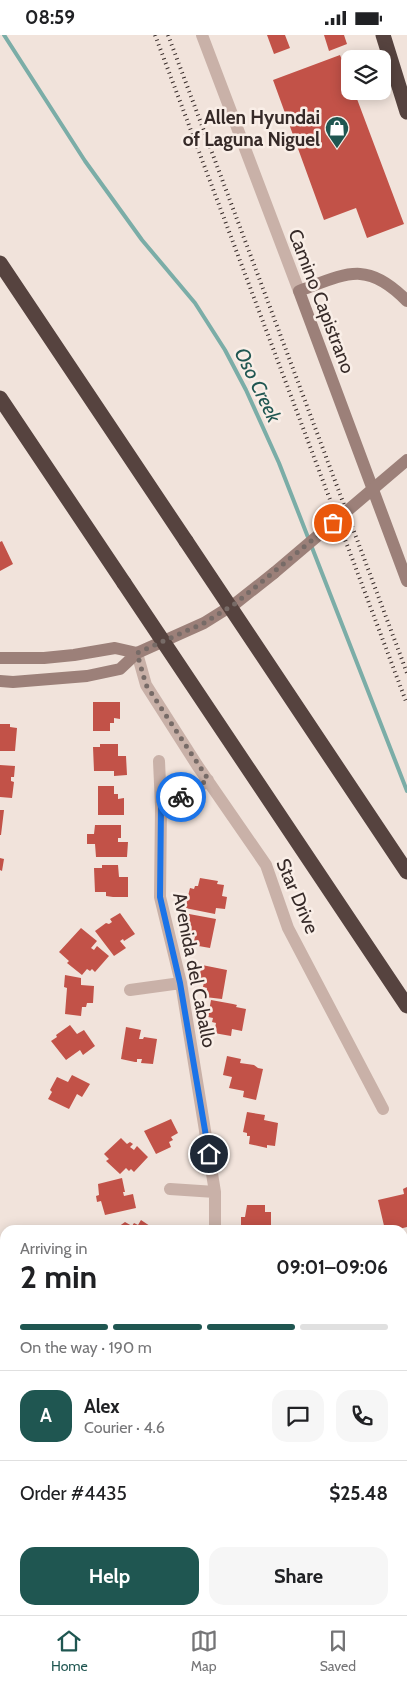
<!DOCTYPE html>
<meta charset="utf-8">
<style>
body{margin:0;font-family:Cabin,sans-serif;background:#f6f6f6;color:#202124;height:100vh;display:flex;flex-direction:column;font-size:19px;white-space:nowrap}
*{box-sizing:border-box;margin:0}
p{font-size:16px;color:#757577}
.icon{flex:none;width:28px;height:28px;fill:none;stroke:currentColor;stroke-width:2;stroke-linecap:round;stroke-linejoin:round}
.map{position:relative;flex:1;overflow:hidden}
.details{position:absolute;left:0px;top:1190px;width:408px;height:390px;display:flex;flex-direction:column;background:#fff;border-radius:15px 15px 0 0;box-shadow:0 2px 12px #0003}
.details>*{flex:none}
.tools{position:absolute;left:341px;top:15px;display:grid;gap:10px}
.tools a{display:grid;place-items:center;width:50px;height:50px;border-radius:10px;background:#fff;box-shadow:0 2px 12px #0003;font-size:25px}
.pin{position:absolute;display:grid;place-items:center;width:42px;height:42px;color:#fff;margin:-21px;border:2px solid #fff;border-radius:50%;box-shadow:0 1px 5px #0007}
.courier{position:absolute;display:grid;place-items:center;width:50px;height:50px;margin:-25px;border:4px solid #1a73e8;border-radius:50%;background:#fff;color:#222;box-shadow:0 1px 6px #0007}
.overview em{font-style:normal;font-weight:700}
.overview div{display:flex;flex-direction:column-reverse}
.overview{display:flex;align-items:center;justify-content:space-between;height:85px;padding:0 20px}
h1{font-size:32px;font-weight:700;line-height:38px}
.bar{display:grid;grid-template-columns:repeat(4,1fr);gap:8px 5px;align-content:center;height:60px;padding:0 20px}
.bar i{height:6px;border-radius:4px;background:#e0e0e0}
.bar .active{background:#1f5651}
.bar p{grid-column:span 4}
.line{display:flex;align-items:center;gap:12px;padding:0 20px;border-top:1px solid #e0e0e0}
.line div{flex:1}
.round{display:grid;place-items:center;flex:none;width:52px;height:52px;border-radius:15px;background:#f6f6f6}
.button{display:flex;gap:10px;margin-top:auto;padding:10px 20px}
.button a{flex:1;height:58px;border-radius:15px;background:#1f5651;color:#fff;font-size:20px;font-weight:700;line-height:58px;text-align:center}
.button a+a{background:#f6f6f6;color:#202124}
.status{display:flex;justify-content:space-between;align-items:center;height:35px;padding:0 25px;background:#fff;direction:ltr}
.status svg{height:14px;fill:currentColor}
.tabs{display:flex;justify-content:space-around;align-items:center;height:70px;border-top:1px solid #e0e0e0;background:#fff;font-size:14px;color:#757577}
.tabs a{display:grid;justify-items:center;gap:2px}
.tabs .active{color:#1f5651}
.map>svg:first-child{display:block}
</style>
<div class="status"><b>08:59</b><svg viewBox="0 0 49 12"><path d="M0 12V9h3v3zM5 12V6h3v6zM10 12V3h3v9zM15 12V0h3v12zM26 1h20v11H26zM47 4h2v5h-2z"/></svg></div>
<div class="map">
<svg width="407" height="1580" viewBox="0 0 407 1580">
<rect width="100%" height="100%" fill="#f1e3db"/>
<path fill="#b9c09c" d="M5,1566V1575H327L331,1580H0V1567Z"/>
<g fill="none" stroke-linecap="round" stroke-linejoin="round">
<path stroke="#7bada7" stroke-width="4" d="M4,0L85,126L142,205L195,268L225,315L246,355L279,428L407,756"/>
</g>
<path fill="#c25248" d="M267,0H285L290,13L274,19Z
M324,0H344L347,9L329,16Z
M340,20L350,45V56H354L404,189L367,203L356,173L324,185L273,45Z
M2,506L13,529L0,536V507Z
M93,667H120V684L114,683V688H110V696H93Z
M0,689H10V692L17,693L15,716H0Z
M100,709H118V721H126L127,740L114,741V736H94L93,712H100Z
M0,730L15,731L14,742H11V746L14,747L12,763L0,762Z
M98,751H114V759H118V764L124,763V780H98Z
M0,775H4L1,800H0Z
M95,790H121V803H118V807H128L127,822H96L95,809H87V799H94Z
M0,823L4,824L2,836L0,835Z
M102,830H118L119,842H128V862H113L106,861V857H95L94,833H102Z
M200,843L218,846L217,849L224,850L222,861L227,862L225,874L216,873L215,879L185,873L190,853L194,854L195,851H198Z
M120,878L135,899L124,906L123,904L120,906L126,913L114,921L95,896L106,888L109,889L112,887L110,884Z
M189,879L216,884L210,913L193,910L195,902L191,901L192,896L186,895Z
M81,893L97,906L91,913L94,915L97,911L109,921L95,937L92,934L90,936L87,934L82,940L67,928L69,926L59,917Z
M202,930L227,935L222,964L205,962L207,953L203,952L204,947L198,946Z
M65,940L81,943V950L94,951L93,968H87L86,972H82L81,981L65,979L67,953L64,952Z
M211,965L233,969L237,970L236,972L246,974L242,996L232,994L231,1001L214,998L216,988L212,987L213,983L208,982Z
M70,990L77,999L84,995L95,1011L83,1020L80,1015L66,1025L51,1006L57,1002L56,1000Z
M126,992L141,995L139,1004H143L144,1002L157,1004L153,1029L141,1028L142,1024H137V1027H135L121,1024Z
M227,1021L241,1024L240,1028L254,1030L258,1033L263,1034L256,1065L243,1062L244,1056L229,1053L232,1042L223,1040Z
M72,1040L90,1049L82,1062L77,1059L69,1074L48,1064L52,1057L50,1055L57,1042L68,1047Z
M247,1077L265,1080L264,1085L278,1088L275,1111L267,1110V1113L249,1109L250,1101H247V1098L243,1097Z
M171,1084L178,1098L171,1102L173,1105L169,1107L171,1112L156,1119L144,1096Z
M121,1103L127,1109L130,1107L133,1109L130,1112L134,1115L137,1111L148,1122L134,1137L131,1134L129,1136L126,1133L120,1139L106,1126L109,1124L104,1119Z
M122,1143L125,1157H123L124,1161L133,1159L136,1173L105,1180L101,1166L97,1167L96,1161L99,1160L98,1149Z
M407,1152V1192L395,1195H385L378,1165L404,1159L403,1154Z
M247,1170H265V1177H271V1195H241V1182H245Z
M141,1185L156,1195H120V1194L118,1192L125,1187L132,1191L134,1188L138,1190Z
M407,1263V1448L402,1449V1264Z
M5,1323V1347L4,1348L2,1344L0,1345V1326Z"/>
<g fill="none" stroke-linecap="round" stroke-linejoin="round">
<path stroke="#c9b1a8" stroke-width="12" d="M137,618L146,650L197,730L266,830L288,893L383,1074
M159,726L161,771
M208,745L192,757L161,771L160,862L181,948L215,1157V1195
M130,955L181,948
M170,1154L215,1157
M0,1386L5,1389
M212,1580V1575"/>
<path stroke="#c9b1a8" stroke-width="12" d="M202,0L299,256"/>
<path stroke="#9c8079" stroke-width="12" d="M407,266C367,225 347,238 299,256L407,546
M0,623H44L74,620L115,613L137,618
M0,646L13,647L87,641L120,634L137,618L204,588L236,568L274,538"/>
<path stroke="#56433f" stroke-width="15" d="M383,0L407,77
M0,228L186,506
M0,363L124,548"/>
<path stroke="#362a28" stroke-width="4" stroke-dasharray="1 4" stroke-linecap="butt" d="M155,0L407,669
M168,0L407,638"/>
<path stroke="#9c8079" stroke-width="12" d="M274,538L407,425"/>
<path stroke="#56433f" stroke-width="15" d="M186,506L407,837
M124,548L407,971"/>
</g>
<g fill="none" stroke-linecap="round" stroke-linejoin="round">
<path stroke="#776b67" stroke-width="5" stroke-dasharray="0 9" d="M181,762L192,757L208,744L146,650L137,618L204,588L236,568L333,488"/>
<path stroke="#1a73e8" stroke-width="6" d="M181,762L161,771L160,862L180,948L209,1119"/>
</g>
<defs>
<g id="shop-pin" transform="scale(1.25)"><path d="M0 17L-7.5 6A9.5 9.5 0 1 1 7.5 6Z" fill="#1f5651" stroke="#f9eee7"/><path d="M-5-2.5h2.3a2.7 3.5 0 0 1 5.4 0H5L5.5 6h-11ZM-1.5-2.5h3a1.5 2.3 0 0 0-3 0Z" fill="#fff"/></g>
</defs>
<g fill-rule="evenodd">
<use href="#shop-pin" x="337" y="93"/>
</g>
<g text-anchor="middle" stroke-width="5" stroke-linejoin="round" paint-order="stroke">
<g font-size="19" font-weight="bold" fill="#362a28" stroke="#f9eee7" text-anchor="end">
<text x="320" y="89">Allen Hyundai<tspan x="320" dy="22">of Laguna Niguel</tspan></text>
</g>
<g font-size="19" fill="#362a28" stroke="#f9eee7">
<text transform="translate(322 266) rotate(69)" y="7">Camino Capistrano</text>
<text transform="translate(298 861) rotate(67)" y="7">Star Drive</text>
<text transform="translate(195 935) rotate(79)" y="7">Avenida del Caballo</text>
</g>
<g font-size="20" font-style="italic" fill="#1f5651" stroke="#f9eee7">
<text transform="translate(258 350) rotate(64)" y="7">Oso Creek</text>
</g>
</g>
</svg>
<div class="tools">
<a><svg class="icon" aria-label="layers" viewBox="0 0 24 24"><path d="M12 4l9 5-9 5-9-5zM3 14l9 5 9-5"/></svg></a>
</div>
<div class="pin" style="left:333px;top:488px;background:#ea580c"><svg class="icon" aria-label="bag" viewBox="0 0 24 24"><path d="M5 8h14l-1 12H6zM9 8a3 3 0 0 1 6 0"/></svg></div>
<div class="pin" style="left:209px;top:1119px;background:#1f2937"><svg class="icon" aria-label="home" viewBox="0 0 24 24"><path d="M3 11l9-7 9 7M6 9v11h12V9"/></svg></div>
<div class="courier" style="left:181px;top:762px"><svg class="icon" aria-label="bike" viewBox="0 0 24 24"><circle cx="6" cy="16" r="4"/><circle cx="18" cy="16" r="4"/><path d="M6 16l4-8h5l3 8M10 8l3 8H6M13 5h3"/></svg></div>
<section class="details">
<div class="overview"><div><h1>2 min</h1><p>Arriving in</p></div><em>09:01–09:06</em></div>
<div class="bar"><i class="active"></i><i class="active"></i><i class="active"></i><i></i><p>On the way · 190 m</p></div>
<div class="line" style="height:90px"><b class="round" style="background:#1f5651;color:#fff">A</b><div><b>Alex</b><p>Courier · 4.6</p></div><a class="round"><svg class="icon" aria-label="chat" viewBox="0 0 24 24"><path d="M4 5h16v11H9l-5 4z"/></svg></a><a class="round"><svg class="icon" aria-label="phone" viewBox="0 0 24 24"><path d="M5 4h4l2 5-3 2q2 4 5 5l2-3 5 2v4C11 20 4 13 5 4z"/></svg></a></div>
<div class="line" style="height:65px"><div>Order #4435</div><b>$25.48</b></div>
<div class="button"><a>Help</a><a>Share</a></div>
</section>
</div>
<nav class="tabs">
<a class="active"><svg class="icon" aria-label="home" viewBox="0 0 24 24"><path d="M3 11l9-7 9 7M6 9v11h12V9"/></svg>Home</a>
<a><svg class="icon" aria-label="map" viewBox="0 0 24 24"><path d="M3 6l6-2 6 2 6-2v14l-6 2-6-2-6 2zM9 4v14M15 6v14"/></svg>Map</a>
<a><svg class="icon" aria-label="saved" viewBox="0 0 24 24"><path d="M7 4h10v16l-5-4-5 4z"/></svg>Saved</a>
</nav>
